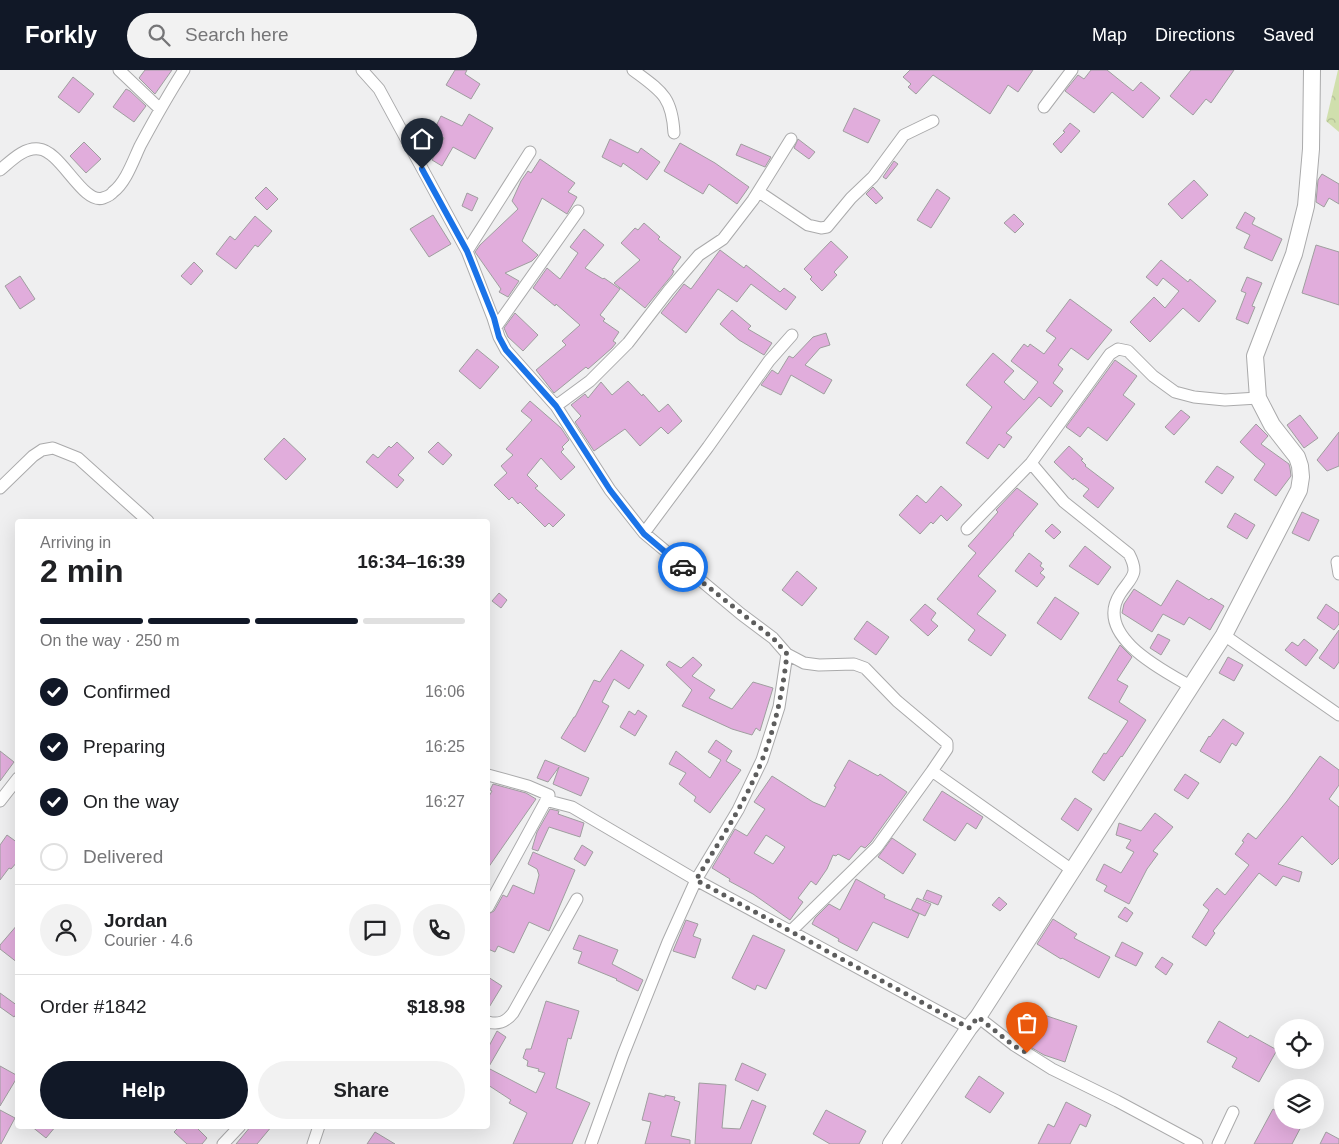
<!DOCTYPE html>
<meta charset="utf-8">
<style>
body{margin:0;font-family:Arial,sans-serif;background:#f2f2f2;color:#202124;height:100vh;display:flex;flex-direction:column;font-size:19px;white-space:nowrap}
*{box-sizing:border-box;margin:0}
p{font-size:16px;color:#757577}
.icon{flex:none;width:28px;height:28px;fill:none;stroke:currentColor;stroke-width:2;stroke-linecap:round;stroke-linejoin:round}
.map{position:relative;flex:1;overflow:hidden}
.side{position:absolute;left:15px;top:449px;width:475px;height:610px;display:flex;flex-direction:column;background:#fff;border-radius:5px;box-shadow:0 5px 20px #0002}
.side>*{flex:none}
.tools{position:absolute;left:1274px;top:949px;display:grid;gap:10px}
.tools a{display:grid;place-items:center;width:50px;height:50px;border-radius:50%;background:#fff;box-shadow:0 5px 20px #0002;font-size:25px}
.pin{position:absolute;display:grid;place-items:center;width:42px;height:42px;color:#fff;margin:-51px -21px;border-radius:50% 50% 50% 0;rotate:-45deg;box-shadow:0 0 5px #0007}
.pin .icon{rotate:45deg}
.courier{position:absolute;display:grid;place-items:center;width:50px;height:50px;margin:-25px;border:4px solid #1a73e8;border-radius:50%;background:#fff;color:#222;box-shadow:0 1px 6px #0007}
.head em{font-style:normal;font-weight:700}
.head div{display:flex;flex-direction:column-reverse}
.head{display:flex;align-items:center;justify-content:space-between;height:85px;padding:0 25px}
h1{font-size:32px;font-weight:700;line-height:38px}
.bar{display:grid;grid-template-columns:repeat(4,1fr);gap:8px 5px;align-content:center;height:60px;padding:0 25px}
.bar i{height:6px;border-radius:4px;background:#e0e0e0}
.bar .on{background:#111827}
.bar p{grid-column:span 4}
.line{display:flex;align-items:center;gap:12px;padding:0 25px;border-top:1px solid #e0e0e0}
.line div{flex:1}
.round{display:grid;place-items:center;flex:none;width:52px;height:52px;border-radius:26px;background:#f2f2f2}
ol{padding:0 25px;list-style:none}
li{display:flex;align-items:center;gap:15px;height:55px}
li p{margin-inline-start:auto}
li .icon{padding:5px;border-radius:50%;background:#111827;color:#fff;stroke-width:4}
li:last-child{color:#757577}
li i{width:28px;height:28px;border:2px solid #e0e0e0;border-radius:50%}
.button{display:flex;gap:10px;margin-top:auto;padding:10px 25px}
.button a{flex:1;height:58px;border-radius:30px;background:#111827;color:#fff;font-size:20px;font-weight:700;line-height:58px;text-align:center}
.button a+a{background:#f2f2f2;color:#202124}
header{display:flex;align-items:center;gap:30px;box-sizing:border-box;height:70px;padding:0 25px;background:#111827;color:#fff}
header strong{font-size:24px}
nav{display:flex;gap:28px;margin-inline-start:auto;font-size:18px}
.search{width:350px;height:45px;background:#f2f2f2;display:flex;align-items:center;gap:12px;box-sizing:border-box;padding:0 18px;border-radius:28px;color:#757577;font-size:19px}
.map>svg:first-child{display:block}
</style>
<header>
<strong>Forkly</strong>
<div class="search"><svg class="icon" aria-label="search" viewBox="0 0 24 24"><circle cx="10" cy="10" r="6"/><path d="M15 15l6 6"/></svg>Search here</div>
<nav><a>Map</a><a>Directions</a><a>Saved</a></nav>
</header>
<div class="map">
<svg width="1339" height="1074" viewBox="0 0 1339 1074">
<defs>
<pattern id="park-crowns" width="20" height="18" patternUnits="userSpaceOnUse" patternTransform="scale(1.25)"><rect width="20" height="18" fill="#d0dfad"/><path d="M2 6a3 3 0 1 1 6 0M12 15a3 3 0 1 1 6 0" fill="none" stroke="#b1be94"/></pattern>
</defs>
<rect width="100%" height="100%" fill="#efeff0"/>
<path fill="url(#park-crowns)" d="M1338,0H1339V62L1326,51Z"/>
<path fill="#e1addc" stroke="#9f9e9f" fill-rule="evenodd" d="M145,0H172L155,24L139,8Z
M455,0H467L465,4L480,14L471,29L446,15Z
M910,0H1033L1018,22L1008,15L990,44L933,5L916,24L908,17L911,14L903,7Z
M1091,0H1107L1133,21L1141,12L1160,28L1143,48L1112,22L1094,43L1065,21L1078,5L1084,9Z
M1191,0H1234L1211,33L1206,29L1193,45L1170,26Z
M73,7L94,24L79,43L58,27Z
M126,19L130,21L146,36L134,52L113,37Z
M854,38L880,50L868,73L843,61Z
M469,44L493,58L475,89L453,77L442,96L432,90L444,68L433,62L441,46L462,56Z
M1070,53L1080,61L1061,83L1053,74L1065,62L1063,61Z
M610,69L638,83L641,78L660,92L647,110L623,93L621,97L602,87Z
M798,69L815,82L809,89L794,78Z
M84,72L101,89L86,103L70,86Z
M680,73L715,93L749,117L737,134L709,114L703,124L664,101Z
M741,74L771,87L765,97L736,85Z
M540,89L575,113L568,122L577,127L567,144L542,128L522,171L538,185L532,191L505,203L519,211L508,227L499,222L501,219L475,182L480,175L518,139L512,131L521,111L528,101L531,103Z
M894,91L898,94L886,109L883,107Z
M1322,104L1339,114V134L1329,128L1324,137L1316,132L1318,110Z
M1194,110L1208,125L1182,149L1168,134Z
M266,117L278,129L267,140L255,128Z
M873,117L883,128L876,134L866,124Z
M937,119L950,128L931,158L917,150Z
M467,123L478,128L472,141L462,136Z
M1245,142L1255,148L1252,154L1282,169L1272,191L1244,178L1250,165L1236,158Z
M1014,144L1024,154L1015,163L1004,153Z
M433,145L451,174L429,187L410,159Z
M255,146L272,161L258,177L255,175L236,199L216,184L230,166L235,170Z
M644,153L660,167L658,169L681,187L672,200L674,201L672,205L645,238L614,213L640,190L621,173L635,158L638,160Z
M584,159L604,175L585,198L603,209L604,208L620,219L600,245L605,249L603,251L619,262L613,271L616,273L612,278L588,299L586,297L554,323L536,300L566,275L562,271L580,255L556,234L555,236L533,218L547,198L560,209L578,183L570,177Z
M831,171L848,187L834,202L837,205L822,221L810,209L812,207L804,199Z
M1316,175L1339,182V235L1302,223Z
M720,180L744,198L746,195L780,222L784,218L796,227L786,240L751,214L737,232L718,219L686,263L661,243L684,214L691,219Z
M1161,190L1188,212L1190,209L1216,231L1199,252L1183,238L1150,272L1130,252L1154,227L1165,238L1179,221L1163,208L1157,216L1146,207Z
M194,192L203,201L191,215L181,206Z
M20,206L35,229L20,239L5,216Z
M1247,207L1262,213L1252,236L1255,237L1248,254L1236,249L1246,223L1241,221Z
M1070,229L1112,260L1088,290L1071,278L1058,295L1063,299L1053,313L1063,321L1051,337L1039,327L1006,363L1012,367L1004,378L999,374L988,389L966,373L992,337L966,315L993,283L1014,301L1004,312L1024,330L1038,312L1011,291L1024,274L1028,277L1030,274L1044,284L1056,268L1046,261Z
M732,240L751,256L748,259L772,273L764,285L739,270L720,254Z
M515,243L538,265L523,281L508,267L504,258Z
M826,263L830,275L820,278L805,295L832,310L824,324L791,305L781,325L761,315L772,300L778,304L789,286L793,288L813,267Z
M477,279L499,297L480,319L459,301Z
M1115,290L1137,306L1123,325L1135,334L1107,371L1088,357L1080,367L1066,357Z
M628,311L642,326L643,324L659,342L668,334L682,351L668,364L661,357L640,376L625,359L594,381L575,352L581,346L571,335L585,324L588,328L601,312L612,325Z
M530,331L561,358L569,370L562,377L564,379L561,382L575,397L561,410L541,388L527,405L538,416L535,418L565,445L553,457L549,453L545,457L520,432L518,434L512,427L509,430L494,415L507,403L501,396L513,385L506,379L532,350L521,341Z
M1181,340L1190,347L1174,365L1165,357Z
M1300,345L1318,368L1304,378L1287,355Z
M1256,354L1268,366L1261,374L1289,394L1290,398L1291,406L1276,426L1254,410L1265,394L1255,386L1240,372Z
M1339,362V396L1327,401L1317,390Z
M284,368L306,389L286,410L264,389Z
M397,372L414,388L398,405L404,410L397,418L366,392L373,384L378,388L389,376L391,378Z
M438,372L452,385L443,395L428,382Z
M1069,376L1083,389L1081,390L1086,395L1085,396L1114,418L1098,438L1083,426L1089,419L1074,408L1073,410L1054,392Z
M1217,396L1234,407L1222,424L1205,412Z
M941,416L962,435L947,451L941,445L933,454L931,452L920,464L899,445L917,425L926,433Z
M1017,418L1038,434L1013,464L1014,465L978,506L996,521L977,544L1006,565L991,586L968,570L975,560L937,529L976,483L968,476L998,442L996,440Z
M1302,442L1319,450L1309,471L1292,463Z
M1235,443L1255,455L1247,469L1227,457Z
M1052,454L1061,462L1054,469L1045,461Z
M1085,476L1111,497L1098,515L1069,496Z
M1029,483L1042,493L1040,496L1044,499L1040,503L1045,507L1037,517L1015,501Z
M797,501L817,518L802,536L782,520Z
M1177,510L1209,530L1211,528L1224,536L1210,560L1189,547L1184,555L1163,544L1152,562L1122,543L1124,534L1134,519L1161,536Z
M499,523L507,530L501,538L492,531Z
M1055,527L1079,543L1061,570L1037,553Z
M925,534L936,543L931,550L938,556L928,566L910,550Z
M1326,534L1339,543V554L1334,560L1317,548Z
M867,551L889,567L876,585L854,569Z
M1339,560V592L1334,599L1319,588Z
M1158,564L1170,570L1161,585L1150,578Z
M1304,569L1318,580L1306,596L1285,580L1292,572L1298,576Z
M1120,575L1132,587L1117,610L1128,616L1119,632L1146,650L1122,687L1121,686L1104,711L1092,702L1104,683L1106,684L1128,651L1088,628Z
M621,580L644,595L629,619L614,609L602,632L609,636L585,682L561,668L574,647H575L594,610L600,612Z
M693,587L702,595L692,606L715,620L709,628L732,639L753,612L773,618L760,661L756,658L752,665L732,659L682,636L692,620L666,595L669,591L681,598Z
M1228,587L1243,595L1234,611L1219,603Z
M638,640L647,646L635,666L620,657L629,641L635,645Z
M1223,649L1244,663L1236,676L1232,673L1220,693L1200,681L1209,666L1210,667Z
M716,670L732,681L726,691L741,700L710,743L694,731L696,727L679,714L686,703L669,694L676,681L710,708L721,690L708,682Z
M0,681L14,692L0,711Z
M1320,686L1339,700V715L1329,729L1339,737V788L1332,795L1302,766L1278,794L1302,802L1299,812L1283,806L1276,816L1259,803L1213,861L1215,863L1206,876L1192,867L1209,840L1203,835L1217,818L1225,825L1249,795L1235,784L1244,772L1242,771L1248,763L1256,769L1287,731Z
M545,690L589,708L581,726L553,714L559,697L548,712L537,708Z
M849,690L878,706L880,704L907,722L871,772L865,778L861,776L849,790L838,784L836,786L833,785L827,799L816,815L811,811L798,828L803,832L790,850L753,824L729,811L730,809L712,798L735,759L747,766L765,739L754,732L772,706L813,732L825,737L836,717L834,716ZM766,765L785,777L773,794L754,783Z
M1185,704L1199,713L1188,729L1174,720Z
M493,714L526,723L536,729L488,798V728L492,721L490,720Z
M942,721L983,747L976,759L967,753L955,771L923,750Z
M1075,728L1092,739L1078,761L1061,749Z
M550,739L559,741L558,744L584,753L580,767L549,757L538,781L532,779L537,762Z
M1155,743L1173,757L1153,781L1158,784L1147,799L1129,834L1104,821L1107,816L1096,810L1104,794L1121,803L1134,782L1126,778L1131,770L1116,765L1119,753L1141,761Z
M7,765L18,773V791L11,799L9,798L0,810V775Z
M892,768L916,784L903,804L878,787Z
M582,775L593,782L585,796L574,789Z
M533,782L575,800L549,861L529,852L514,883L498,876L495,882L488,879V844L494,841L503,825L507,827L513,815L534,824L539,805L537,799L528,794Z
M856,809L885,825L884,828L911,840L917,828L931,834L925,846L912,840L919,844L908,868L873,852L857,881L838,871L839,869L812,854L815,848L829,834L840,840Z
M927,820L942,826L938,835L923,829Z
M999,827L1007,834L1000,841L992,835Z
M1125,837L1133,843L1127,852L1118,847Z
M1053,849L1077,864L1074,868L1110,887L1099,908L1062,888L1061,889L1037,874Z
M686,850L698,854L693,866L701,869L695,888L673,881Z
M18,854V893L0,879V875Z
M579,865L618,880L612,894L643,910L638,921L616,910L617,909L578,893L582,882L573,879Z
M753,865L785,880L766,919L757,915L755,920L732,908Z
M1122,872L1143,883L1136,896L1115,886Z
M1162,887L1173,894L1166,905L1155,897Z
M488,907L502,916L488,939Z
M0,923L18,936V942L14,947L0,937Z
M546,931L579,941L571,969L568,968L556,1018L590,1033L572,1074H513L527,1043L509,1033L511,1030L488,1015V978L497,961L506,967L488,998L536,1023L545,1003L538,1001L539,999L527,996L528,991L523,988L526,979H531Z
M1038,943L1077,956L1065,992L1044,985L1027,975Z
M1219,951L1248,968L1250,965L1277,980L1259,1012L1232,997L1237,988L1207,972Z
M742,993L766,1004L758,1021L735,1010Z
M0,996L18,1006L0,1036Z
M979,1006L1004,1023L990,1043L965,1027Z
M699,1013L726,1015L722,1058L740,1059L752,1030L766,1036L751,1074H695Z
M649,1023L665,1027V1025L675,1027L674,1030L680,1032L671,1066L690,1070V1074H645L651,1052L642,1050Z
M1066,1032L1091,1045L1086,1057L1080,1054L1070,1074H1038L1048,1054L1054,1057Z
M1273,1039L1282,1044V1050H1293L1302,1055L1292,1074H1254Z
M0,1040L15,1048L1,1074H0Z
M826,1040L866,1061L859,1074H830L813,1064Z
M31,1056H56L46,1068Z
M180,1056H195L207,1068L202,1074H187L174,1062Z
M251,1056H272L257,1074H236Z
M375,1062L395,1074H367Z
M1326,1062L1339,1069V1074H1320Z"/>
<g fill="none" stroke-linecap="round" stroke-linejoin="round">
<g stroke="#aaaaab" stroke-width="13">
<path id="street" d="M119,0L160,39
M362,0L379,19L467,181L493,248L499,267L506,280L556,336L610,420L644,463L741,544L773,568L787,584L804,593L819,595L854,594L865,598L897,631L947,673V679L932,701L877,777L791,861
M633,0C661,21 672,26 674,63
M1044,37L1072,0
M0,100C11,91 24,77 39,79C61,81 83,135 103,128C106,127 111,125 113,122C126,112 133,91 140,76C154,50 168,25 184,0
M759,122L808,155L821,158L827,157L851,128L873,107L904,65L933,51
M467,181L530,82
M496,257L578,141
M556,336L590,311L628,273L669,220L699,185L723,169L753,130L791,69
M1031,393L1064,432L1129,484C1140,505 1131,507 1120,524C1093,566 1164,601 1192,617
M0,418L33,386L42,380L53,378L78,388L148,451
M967,459L1031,393L1110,284L1118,279L1128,281L1153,306L1175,322L1194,327L1225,330L1258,328
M644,463L708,377L769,291L792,265
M1337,492L1339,504
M1224,565L1339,645
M932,701L1072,800
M488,705L528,716L549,725V731L572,737L696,810L969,958
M0,731L18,708
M488,837L549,725
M978,947L1014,975L1052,999L1117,1031L1197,1074
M488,952C499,955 506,952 513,943L577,829
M223,1074L240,1056
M313,1074L319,1056
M591,1074L623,985L668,872L696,810L738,740L762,690L779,637L787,584
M1218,1074L1233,1042"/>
</g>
<g stroke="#aaaaab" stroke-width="18">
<path id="secondary" d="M891,1074L969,958L978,947L1224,565L1299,420L1301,407L1300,396L1297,387L1272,355L1258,328L1255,286L1294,184L1306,136L1311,79L1312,0"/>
</g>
<use href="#street" stroke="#fff" stroke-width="11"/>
<use href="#secondary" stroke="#fff" stroke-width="16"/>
</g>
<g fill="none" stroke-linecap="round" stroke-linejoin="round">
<path stroke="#5d5d5d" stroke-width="5" stroke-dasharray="0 9" d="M683,497L773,568L787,584C782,629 772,672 752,713C736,747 715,778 696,810L969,958L978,947L1014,976L1027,983"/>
<path stroke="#1a73e8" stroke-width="6" d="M422,99L467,181L494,248L499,267L506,280L556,336L610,420L644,464L683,497"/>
</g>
</svg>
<div class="tools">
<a><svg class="icon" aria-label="locate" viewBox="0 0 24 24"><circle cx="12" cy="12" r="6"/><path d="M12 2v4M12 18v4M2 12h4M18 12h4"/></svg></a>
<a><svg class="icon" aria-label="layers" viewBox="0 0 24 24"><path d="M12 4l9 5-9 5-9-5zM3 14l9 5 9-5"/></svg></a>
</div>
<div class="pin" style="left:1027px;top:983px;background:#ea580c"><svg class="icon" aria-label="bag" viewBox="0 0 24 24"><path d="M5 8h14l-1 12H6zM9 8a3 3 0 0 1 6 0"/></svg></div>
<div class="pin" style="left:422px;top:99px;background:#1f2937"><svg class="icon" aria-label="home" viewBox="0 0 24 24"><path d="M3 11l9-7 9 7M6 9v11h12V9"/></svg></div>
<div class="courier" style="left:683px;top:497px"><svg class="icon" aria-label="car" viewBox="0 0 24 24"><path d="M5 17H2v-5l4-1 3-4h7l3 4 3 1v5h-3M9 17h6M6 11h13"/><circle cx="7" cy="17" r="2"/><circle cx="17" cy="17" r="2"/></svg></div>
<section class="side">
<div class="head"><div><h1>2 min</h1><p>Arriving in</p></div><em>16:34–16:39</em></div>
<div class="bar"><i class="on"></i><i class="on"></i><i class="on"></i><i></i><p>On the way · 250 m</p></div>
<ol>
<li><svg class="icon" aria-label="check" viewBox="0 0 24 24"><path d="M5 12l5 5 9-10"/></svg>Confirmed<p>16:06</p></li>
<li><svg class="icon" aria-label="check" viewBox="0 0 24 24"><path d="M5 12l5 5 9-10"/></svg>Preparing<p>16:25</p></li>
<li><svg class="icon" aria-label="check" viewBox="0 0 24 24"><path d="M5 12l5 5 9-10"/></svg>On the way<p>16:27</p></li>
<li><i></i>Delivered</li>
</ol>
<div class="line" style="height:90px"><a class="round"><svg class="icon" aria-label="person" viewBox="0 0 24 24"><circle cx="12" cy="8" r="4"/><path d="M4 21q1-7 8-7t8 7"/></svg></a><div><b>Jordan</b><p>Courier · 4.6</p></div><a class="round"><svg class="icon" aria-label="chat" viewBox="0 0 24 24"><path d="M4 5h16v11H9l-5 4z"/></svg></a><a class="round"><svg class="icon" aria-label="phone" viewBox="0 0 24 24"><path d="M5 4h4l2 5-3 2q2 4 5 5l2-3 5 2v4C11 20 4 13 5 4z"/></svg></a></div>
<div class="line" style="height:65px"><div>Order #1842</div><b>$18.98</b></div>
<div class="button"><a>Help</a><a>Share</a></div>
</section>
</div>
